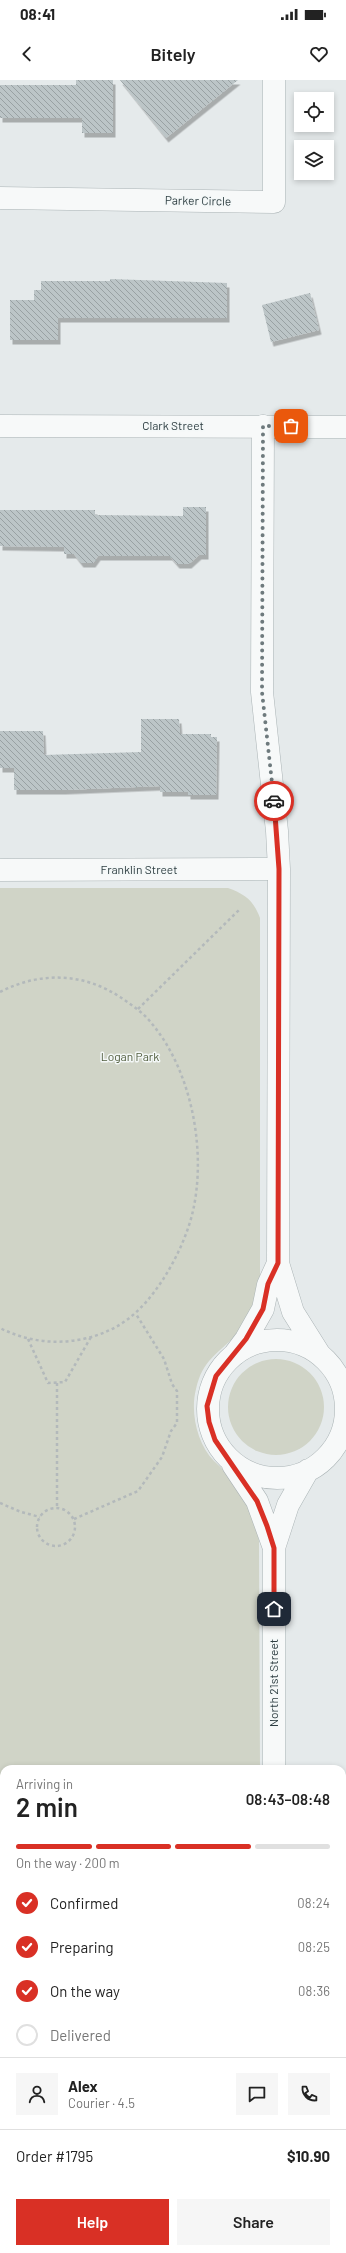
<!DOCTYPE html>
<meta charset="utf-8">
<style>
body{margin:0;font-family:Barlow,sans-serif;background:#f6f6f6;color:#222;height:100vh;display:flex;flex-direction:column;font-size:15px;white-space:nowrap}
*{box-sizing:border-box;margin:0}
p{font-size:13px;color:#767676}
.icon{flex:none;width:22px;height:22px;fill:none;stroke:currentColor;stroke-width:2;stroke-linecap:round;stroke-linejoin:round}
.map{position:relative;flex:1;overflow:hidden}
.details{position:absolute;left:0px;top:1685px;width:346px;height:488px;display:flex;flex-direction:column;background:#fff;border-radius:12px 12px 0 0;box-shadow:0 2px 6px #0003}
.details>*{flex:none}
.tools{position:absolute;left:294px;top:12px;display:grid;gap:8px}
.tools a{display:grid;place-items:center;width:40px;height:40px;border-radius:0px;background:#fff;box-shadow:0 2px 6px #0003;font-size:20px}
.pin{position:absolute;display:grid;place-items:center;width:34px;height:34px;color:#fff;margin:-17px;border-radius:8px;box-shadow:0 2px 6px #0006}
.courier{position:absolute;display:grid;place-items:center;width:40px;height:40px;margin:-20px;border:3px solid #d93025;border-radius:50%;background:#fff;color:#222;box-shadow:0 1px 5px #0007}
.headline em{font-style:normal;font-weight:600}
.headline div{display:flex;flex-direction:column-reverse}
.headline{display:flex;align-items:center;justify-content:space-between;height:68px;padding:0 16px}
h1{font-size:26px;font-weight:600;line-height:30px}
.bar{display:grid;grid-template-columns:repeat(4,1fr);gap:6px 4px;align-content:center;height:48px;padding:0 16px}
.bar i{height:5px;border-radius:3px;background:#e0e0e0}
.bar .current{background:#d93025}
.bar p{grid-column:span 4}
.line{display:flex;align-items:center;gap:10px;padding:0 16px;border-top:1px solid #e0e0e0}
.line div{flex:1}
.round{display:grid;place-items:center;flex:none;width:42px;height:42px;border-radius:0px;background:#f6f6f6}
ol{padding:0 16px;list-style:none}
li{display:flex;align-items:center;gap:12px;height:44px}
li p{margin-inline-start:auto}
li .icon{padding:4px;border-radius:50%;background:#d93025;color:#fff;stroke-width:4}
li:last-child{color:#767676}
li i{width:22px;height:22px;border:2px solid #e0e0e0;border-radius:50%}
.action{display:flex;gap:8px;margin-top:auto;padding:8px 16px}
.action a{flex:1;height:46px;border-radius:0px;background:#d93025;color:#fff;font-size:16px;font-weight:600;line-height:46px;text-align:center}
.action a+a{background:#f6f6f6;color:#222}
.status{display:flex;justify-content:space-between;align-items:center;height:28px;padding:0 20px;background:#fff;direction:ltr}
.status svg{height:11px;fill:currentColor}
header{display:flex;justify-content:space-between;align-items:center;height:52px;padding:0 16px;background:#fff;font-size:18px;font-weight:600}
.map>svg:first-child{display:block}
</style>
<div class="status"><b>08:41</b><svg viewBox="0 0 49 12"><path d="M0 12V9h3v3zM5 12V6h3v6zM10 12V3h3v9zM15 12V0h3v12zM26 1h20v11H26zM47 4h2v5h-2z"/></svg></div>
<header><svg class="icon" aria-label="back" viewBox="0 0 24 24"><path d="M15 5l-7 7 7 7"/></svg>Bitely<svg class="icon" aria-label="heart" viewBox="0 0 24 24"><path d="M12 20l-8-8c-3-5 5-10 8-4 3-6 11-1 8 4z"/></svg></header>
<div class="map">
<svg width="346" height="2173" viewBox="0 0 346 2173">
<defs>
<pattern id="building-back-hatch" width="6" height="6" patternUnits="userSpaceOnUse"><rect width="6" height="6" fill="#bcc5c7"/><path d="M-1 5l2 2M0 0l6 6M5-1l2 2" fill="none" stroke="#99a1a3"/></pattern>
<filter id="shadow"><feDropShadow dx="2.5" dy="4.5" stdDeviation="0" flood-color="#0004"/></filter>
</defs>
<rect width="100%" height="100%" fill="#e5eaeb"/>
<path fill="#d3dadd" d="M0,2049H4V2169H342V2053H346V2173H0Z"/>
<path fill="#d0d4c7" d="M0,808H228C245,814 254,821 260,838V1206C258,1222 248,1242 237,1254C217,1275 203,1279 196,1309C190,1332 197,1364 214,1381C223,1390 235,1398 241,1409C250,1425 257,1443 259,1461L260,1689H4V1696H0Z
M228 1327a48 48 0 1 1 96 0a48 48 0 1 1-96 0Z
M4,1798V1844L0,1842V1801Z"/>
<path fill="url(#building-back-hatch)" filter="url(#shadow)" d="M76,0H113V53H82V38H0V5H76Z
M120,0H238L166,58Z
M110,199L227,203V238H58V260H10V220H34V210H41V201H110Z
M310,213L319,250L271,262L262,225Z
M183,427H206V475H199L189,484H177L170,476H98L93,483H81L74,474H64V467L0,466V430H95V435L183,436Z
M141,639H179L180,654H211V657H217L216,715H188V712H160V706L63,710H14V688H0V651H43L44,675L141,672Z"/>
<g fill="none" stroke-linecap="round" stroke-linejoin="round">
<g stroke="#aab3b5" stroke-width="17">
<path id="service" d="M0,1907H4"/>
</g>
<g stroke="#aab3b5" stroke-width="23">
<path id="minor" d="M0,118L274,122V0
M0,346L346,347
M263,346L262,612L277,751L279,789L278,1183L293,1232L320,1275
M0,790L279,789
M208 1329a69 69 0 1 1 138 0a69 69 0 1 1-138 0Z
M234,1275L246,1259L263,1229L268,1205L278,1183
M233,1385L257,1421L274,1468V1689
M274,1468L288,1425L308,1390"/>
</g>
<g stroke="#aab3b5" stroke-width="23">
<path id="tertiary" d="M342,2031H346
M0,2032H4"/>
</g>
<path stroke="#b3b9bb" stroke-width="2.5" stroke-dasharray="3 3" stroke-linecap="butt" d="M0,912C39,892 82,892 120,917C132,925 144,933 153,945C193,994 207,1075 192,1135C186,1158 175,1181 162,1201C141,1232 120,1251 83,1259C54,1265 26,1261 0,1248
M138,929L240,829
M28,1259L48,1303L65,1302L91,1257
M57,1303V1428
M0,1423L21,1432L40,1437
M37 1447a19 19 0 1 1 38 0a19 19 0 1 1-38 0Z
M74,1439L138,1411L162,1377L171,1351L177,1343V1311L172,1304L164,1279L136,1234
M0,1845L4,1848
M0,1863L4,1864
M137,2169V2173
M233,2169V2173"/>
<use href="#service" stroke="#f7f9f9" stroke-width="16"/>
<use href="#minor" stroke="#f7f9f9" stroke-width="22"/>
<use href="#tertiary" stroke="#f7f9f9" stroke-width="22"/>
</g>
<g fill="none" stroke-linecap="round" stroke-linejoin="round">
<path stroke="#6e7a7d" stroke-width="4" stroke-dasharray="0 7.2" d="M274,721L262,612L263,346H291"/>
<path stroke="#d93025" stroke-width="5" d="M274,721L279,789L278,1183L268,1204L263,1229L246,1259L216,1296L207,1326L209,1342L215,1360L257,1421L267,1446L274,1468V1529"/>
</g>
<g text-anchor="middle" stroke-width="3" stroke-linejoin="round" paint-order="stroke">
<g font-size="12" fill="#2e3e42" stroke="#f4f8f8">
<text transform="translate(198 121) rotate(1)" y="4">Parker Circle</text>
<text x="173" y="350">Clark Street</text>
<text x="139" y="794">Franklin Street</text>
<text transform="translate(274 1603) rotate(-90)" y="4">North 21st Street</text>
</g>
<g font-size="12" fill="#505c3d" stroke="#f4f8f8">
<text x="130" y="981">Logan Park</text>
</g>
</g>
</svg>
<div class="tools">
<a><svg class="icon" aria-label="locate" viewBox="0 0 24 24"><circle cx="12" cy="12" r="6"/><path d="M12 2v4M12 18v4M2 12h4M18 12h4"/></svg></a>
<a><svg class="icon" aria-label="layers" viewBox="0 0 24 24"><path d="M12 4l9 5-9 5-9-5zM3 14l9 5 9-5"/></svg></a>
</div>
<div class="pin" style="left:291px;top:346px;background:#ea580c"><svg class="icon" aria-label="bag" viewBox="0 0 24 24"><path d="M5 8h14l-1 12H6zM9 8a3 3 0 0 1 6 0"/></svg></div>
<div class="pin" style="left:274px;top:1529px;background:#1f2937"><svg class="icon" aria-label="home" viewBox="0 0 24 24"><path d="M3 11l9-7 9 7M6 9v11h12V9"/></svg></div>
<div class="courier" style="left:274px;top:721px"><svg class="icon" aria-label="car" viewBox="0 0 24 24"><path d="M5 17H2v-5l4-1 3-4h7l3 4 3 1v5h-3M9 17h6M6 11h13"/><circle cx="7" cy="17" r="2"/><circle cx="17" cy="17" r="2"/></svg></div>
<section class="details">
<div class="headline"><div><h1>2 min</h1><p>Arriving in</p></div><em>08:43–08:48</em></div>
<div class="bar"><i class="current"></i><i class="current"></i><i class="current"></i><i></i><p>On the way · 200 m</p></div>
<ol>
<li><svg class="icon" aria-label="check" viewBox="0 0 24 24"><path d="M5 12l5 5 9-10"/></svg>Confirmed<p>08:24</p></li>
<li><svg class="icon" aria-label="check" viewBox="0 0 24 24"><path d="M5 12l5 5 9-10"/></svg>Preparing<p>08:25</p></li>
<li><svg class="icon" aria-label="check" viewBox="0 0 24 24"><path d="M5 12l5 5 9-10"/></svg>On the way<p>08:36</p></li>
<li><i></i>Delivered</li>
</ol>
<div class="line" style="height:72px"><a class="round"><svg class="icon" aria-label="person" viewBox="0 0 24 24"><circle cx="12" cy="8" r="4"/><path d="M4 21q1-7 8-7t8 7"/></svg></a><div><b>Alex</b><p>Courier · 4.5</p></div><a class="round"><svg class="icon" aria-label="chat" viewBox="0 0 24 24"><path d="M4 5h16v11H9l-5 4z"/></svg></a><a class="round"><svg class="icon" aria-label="phone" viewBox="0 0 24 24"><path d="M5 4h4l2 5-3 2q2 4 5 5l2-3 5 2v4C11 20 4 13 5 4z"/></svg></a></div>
<div class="line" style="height:52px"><div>Order #1795</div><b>$10.90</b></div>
<div class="action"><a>Help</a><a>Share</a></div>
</section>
</div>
